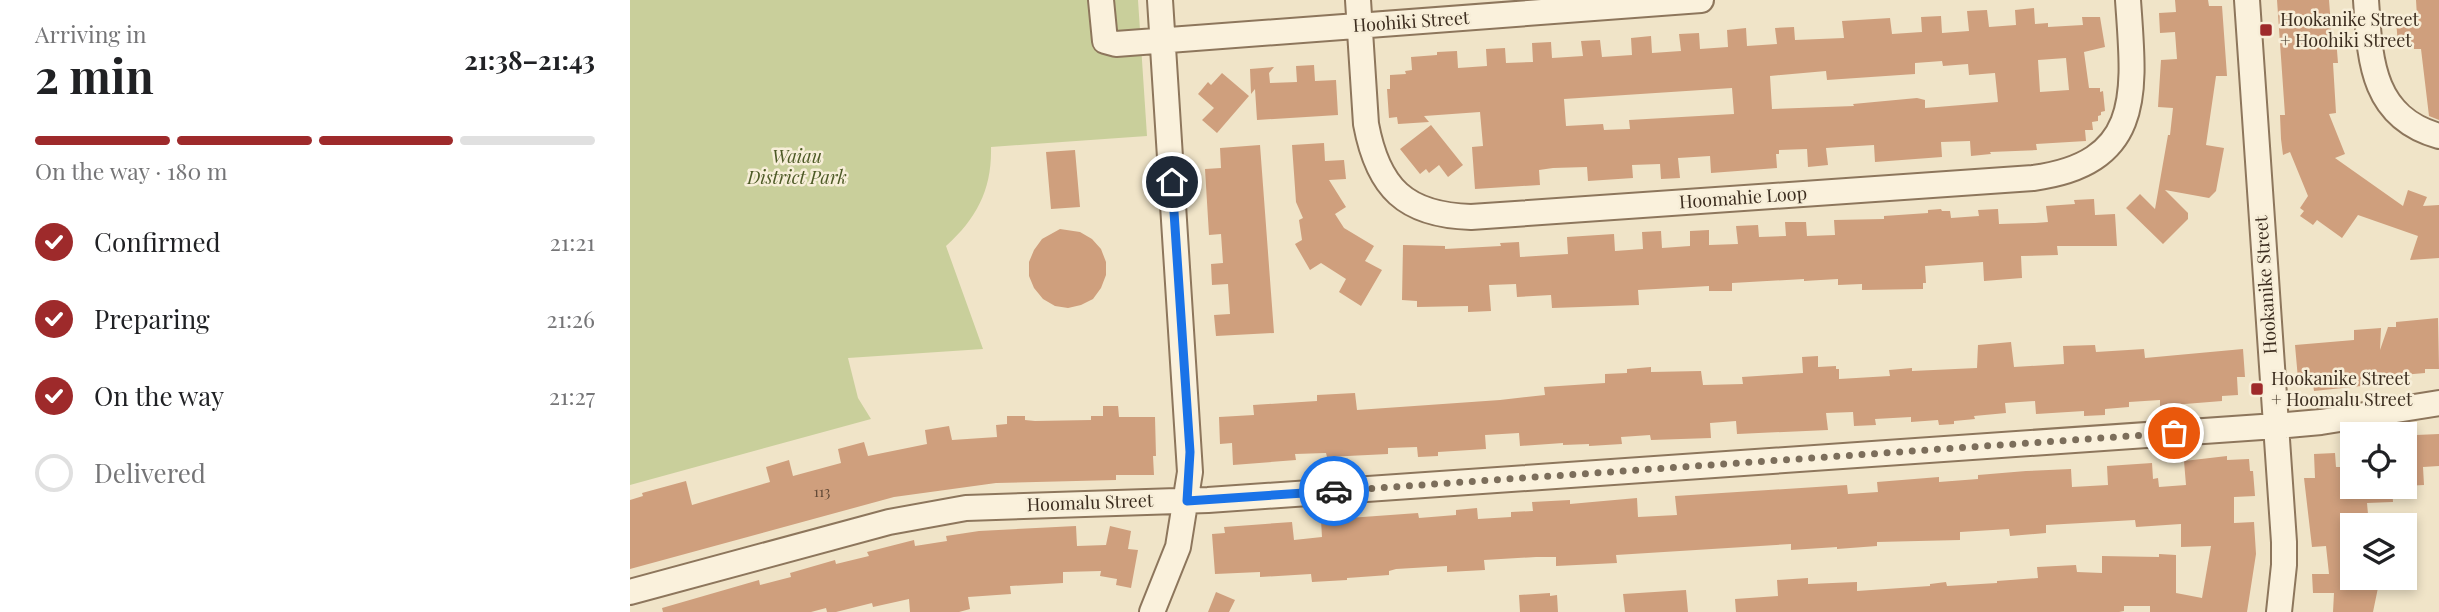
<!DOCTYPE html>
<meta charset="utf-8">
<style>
body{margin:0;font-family:"Playfair Display",serif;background:#f6f6f6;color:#202124;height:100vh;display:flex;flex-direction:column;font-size:26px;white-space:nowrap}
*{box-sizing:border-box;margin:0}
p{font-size:23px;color:#757577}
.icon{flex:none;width:38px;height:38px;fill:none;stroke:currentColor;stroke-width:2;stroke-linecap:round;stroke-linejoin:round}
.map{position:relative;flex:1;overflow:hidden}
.drawer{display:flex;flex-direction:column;background:#fff;width:630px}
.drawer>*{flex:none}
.fabs{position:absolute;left:1710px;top:422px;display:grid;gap:14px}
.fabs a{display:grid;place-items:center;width:77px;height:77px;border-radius:0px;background:#fff;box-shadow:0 4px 10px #0003;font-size:35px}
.pin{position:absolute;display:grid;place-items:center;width:60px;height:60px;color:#fff;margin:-30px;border:4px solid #fff;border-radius:50%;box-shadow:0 2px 7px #0007}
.courier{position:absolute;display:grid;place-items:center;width:70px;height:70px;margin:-35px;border:5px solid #1a73e8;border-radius:50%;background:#fff;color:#222;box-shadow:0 2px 9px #0007}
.summary em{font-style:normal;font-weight:700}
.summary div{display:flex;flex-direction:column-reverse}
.summary{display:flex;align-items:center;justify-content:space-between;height:119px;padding:0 35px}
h1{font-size:46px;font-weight:700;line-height:52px}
.bar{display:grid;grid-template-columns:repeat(4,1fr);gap:10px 7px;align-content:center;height:84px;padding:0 35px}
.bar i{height:9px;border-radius:5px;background:#e0e0e0}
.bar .current{background:#9e2a2b}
.bar p{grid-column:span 4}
ol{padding:0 35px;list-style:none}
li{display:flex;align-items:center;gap:21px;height:77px}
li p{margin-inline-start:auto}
li .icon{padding:7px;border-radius:50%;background:#9e2a2b;color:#fff;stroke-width:4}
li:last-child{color:#757577}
li i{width:38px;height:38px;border:4px solid #e0e0e0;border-radius:50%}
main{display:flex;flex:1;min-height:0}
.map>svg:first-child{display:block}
</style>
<main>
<section class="drawer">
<div class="summary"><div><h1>2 min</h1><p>Arriving in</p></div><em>21:38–21:43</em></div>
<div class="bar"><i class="current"></i><i class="current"></i><i class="current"></i><i></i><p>On the way · 180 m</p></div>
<ol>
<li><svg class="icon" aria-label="check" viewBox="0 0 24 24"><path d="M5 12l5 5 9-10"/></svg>Confirmed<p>21:21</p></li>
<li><svg class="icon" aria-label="check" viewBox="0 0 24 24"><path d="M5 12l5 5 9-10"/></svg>Preparing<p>21:26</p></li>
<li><svg class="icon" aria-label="check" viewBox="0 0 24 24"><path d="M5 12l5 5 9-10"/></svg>On the way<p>21:27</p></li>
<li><i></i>Delivered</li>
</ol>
</section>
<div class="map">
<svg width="1809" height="612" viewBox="0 0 1809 612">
<rect width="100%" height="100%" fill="#f0e4c8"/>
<path fill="#c9cf9b" d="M0,0H508L517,136L361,147C362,189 347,218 316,246L353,349L218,358L228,398L241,419L0,485Z"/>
<path fill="#cf9f7d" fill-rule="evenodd" d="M1545,0H1578L1579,6H1592L1597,76H1586L1576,145L1594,148L1586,191L1579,198L1535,190L1558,213V219L1533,244L1496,208L1510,194L1525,209L1538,135H1540L1543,108L1528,107L1531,60L1547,59L1545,32L1530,33L1529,13L1546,12Z
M1647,0H1699L1702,39L1706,38L1708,63H1703L1706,113L1699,114L1715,154L1705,158L1773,206L1778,190L1797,197L1793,206L1809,205V258L1780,260L1788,236L1728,215L1712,238L1687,220L1683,225L1670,216L1674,211L1670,208L1678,196L1660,152L1653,155L1651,139L1650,115H1655Z
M1786,0H1809V120L1799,116L1791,49H1784V45L1768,46L1766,19L1787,17Z
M1404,8L1405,24L1418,23V27L1453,25L1452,17H1470L1475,47L1454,52L1459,88H1470V92L1473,91L1475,111L1471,112V115L1468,116V121L1462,122L1463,130H1455L1456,141L1406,144L1407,150L1360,152L1361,154L1341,156L1340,141L1311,142L1312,157L1245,162L1244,145L1210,147L1196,148L1198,165L1178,167L1177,149L1149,150V154H1146L1147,168L1081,173L1080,156L1048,158L1050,178L1031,179L1030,164L1002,165L1003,178L958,181L957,167L923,168L909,170L910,185L845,189L842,147L853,146L850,112L794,116L799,122L768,124L767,117L759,118L757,89H760V75L776,74L775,71L782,70L781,57L807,55V52L827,51L828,68L857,66L856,49L875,48L876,63L903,62L902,43L921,42L922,58L953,56L951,41L970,40L972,57L1002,55L1001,38L1021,36L1022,53L1051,51L1049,34L1069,33L1070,49L1098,47L1097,30L1116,28L1117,46L1147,44L1145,28L1164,27L1165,40L1214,38L1212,21L1260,18L1262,34L1292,32L1291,17L1311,16L1312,33L1339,31L1337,11L1357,10L1359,27L1386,25L1385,10ZM1436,58L1439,90L1410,92L1408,60ZM1312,61L1313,66L1338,64L1339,75L1365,73L1368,102L1295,108V100L1287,98L1223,104L1224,106L1142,109L1140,76L1196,71L1197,80L1285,74V63ZM1102,88L1104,114L999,120L1000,129L974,130L973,124L936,126L934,99Z
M684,65L685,81L706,80L708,115L627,120L625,89L621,94L620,69L644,67L639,73L640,83L667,82L666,66Z
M592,73L619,96L587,133L572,120L584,108L568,94L578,82L581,85Z
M801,125L833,165L818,177L809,165L799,173L796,169L790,174L770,149Z
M694,143L695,161L714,160L716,179L699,180L716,207L705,214L714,228L744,246L735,261L752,270L731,306L709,292L716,279L691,263L680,270L665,244L672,240L669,220L673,218L666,202L662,145Z
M630,145L644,333L586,336L584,315L600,314L598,284L582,285L581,264L593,263L591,234L579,235L575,169L591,168L590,148Z
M445,150L450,207L421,209L416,152Z
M1464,199L1465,215L1485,214L1487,246H1427L1428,255L1391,256L1392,278L1354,281L1353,262L1295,266L1296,283H1293V289L1232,290V284L1208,285V279L1174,281V279L1102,283V291H1079V286L1008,290L1009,305L922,308L921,295L887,297L886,284L859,285L861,311L838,312V306L787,307V301L772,300L773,245L815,246V249L871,246L870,243L889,242L890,257L938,254L937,237L984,234L985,251L1013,249L1012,232L1031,231L1032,248L1060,246V231L1079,230V245L1108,244L1106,226L1128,225L1129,237L1156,236L1155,222H1176L1177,236L1205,235L1204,220L1254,219V216L1298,213V210L1311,209L1312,211H1320L1321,218L1349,216L1348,210L1368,209L1369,224L1405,223L1418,222L1416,206L1445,204L1444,200Z
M430,229L450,232L462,239L471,249L476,262V275L471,288L463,299L451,305L438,308L425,306L413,299L404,288L399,276V262L404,250L412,239Z
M1808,318L1809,369H1795V373L1749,377L1750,384L1684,391L1682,378L1668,379L1665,345L1724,340V330L1751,328L1750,350L1758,327H1766V322Z
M1381,342L1384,367L1434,364L1433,346L1465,345L1466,352L1514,349L1515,358L1613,349L1615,377H1607L1608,395L1592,396V401L1530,406V400L1499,402V407L1475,409V415L1454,416V411L1406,414L1405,401L1375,403L1376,413L1344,416L1345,419L1324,421V424L1309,425L1308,420L1281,422V417L1245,419L1246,425L1224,426L1223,412L1196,413L1198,430L1107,434L1106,421L1080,423L1081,438L1021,440L1020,435L991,437L992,444L959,446V444L933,445V443L890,446L889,433L855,435L856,449L808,452V456L788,457L787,447L758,448V454L697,457L696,453L665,454L666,460L603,465L602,443L590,444L589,417L624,415L623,405L687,401V395L725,393L727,410L870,400L915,395L914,387L975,383V374L997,373V369L1021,367V372L1071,371L1073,385L1113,384L1112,377L1173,373L1172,357L1188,356V367L1206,366V369H1209V379L1260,376L1259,370L1282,368V371L1347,368L1348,345Z
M473,406H488L489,417H525L526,456H523L524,475H486V480L366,483L264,497L0,569V500L13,496L12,493L56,481L62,505L140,482L136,467L159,460L163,476L211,463L208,449L234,442L238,456L297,444L295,430L319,426L322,440L367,437L366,425L377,424V416H395V420L405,421L461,420V416H473Z
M1809,434V466L1793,467L1794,485L1774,486V445L1787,444L1786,435Z
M1705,453L1706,467H1710L1712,486H1762L1763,502L1737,503L1739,525H1722V578H1750L1743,612H1703L1704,593H1683L1682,574H1699L1696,546L1682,547L1674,478H1685L1684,454Z
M1597,456V460L1619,459L1620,471H1623L1625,496L1604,497V523L1624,522L1626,554L1617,612H1520V606H1494V611L1489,612H1106L1105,599L1148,596L1147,580L1178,578V584L1227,582V591L1300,586V584L1316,582L1317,586L1367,583V581L1408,578L1407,567L1446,565L1447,572L1472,573V556L1529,557V554L1546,555V593L1572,598L1581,546L1551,547V524L1506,527L1505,520L1416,525V533L1380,536L1379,529L1330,532V540L1247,542V546L1207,549V547L1161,550V544L986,555L987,563L926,566V557H906L854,560L855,570L817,572V566L766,569L759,571V575L717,578V580L682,582L681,574L630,577V572L585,574L582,534L595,533L594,527L662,522L664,540L692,537L691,520L788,513L789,518L826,515V510L847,508L848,519L881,517V512L903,511L902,502L940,500V504L1007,498L1008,517L1047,515L1045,496L1217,485L1218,494L1248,492L1247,482L1309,477V482L1348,479V475L1396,471L1441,469L1442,487L1478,485L1477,466L1522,463L1523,479L1528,478L1529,487L1556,485L1554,461Z
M446,526L447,546L476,545L480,526L501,531L498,549L508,550L501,588L486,585L487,579L470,576L471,571L433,572V583L380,586L381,594L338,597L340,609L329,612H280L279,599L243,607L242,603L206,612H197L196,608L181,612H33L32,608L129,580L130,585L161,577L160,573L205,560L206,564L239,556L237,552L284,540L285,546L317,541L316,536L349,531Z
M1056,590L1058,612H995L993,594Z
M586,592L605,600L599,612H578Z
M920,593V596L927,595L928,612H890L889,595Z"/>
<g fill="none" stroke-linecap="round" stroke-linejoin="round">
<g stroke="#8d765c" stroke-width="28">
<path id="minor" d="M471,0L475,41L486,44L1071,0
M728,0L736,124C748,188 775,215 841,217L1403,178C1516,163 1504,89 1498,0
M1617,0L1654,542V565L1649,612
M1736,0C1740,59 1741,117 1809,136
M0,592L259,522L336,508L578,500L1646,426L1691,422L1809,403
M522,612L548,547L560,472L530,0"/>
</g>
<use href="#minor" stroke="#faf1dc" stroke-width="24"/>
</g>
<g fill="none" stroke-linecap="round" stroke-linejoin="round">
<path stroke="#7c6e5b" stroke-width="7" stroke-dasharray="0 12.6" d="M704,491L1544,433"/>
<path stroke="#1a73e8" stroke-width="9" d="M542,182L560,452L557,501L704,491"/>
</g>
<g fill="#9e2a2b" stroke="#f7eed8" stroke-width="2.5">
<rect x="1629" y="23" width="14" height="14" rx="3.5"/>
<rect x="1620" y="382" width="14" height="14" rx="3.5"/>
</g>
<g text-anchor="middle" stroke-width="5" stroke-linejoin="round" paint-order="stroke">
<g font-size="14" fill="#624a37">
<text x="192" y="497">113</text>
</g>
<g font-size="18" fill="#3d2e20" stroke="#f7eed8" text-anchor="start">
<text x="1650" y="26">Hookanike Street<tspan x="1650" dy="21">+ Hoohiki Street</tspan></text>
<text x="1641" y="385">Hookanike Street<tspan x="1641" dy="21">+ Hoomalu Street</tspan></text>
</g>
<g font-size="18" fill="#3d2e20" stroke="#f7eed8">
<text transform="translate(781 22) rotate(-4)" y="6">Hoohiki Street</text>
<text transform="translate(1113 198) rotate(-4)" y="6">Hoomahie Loop</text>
<text transform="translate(1636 285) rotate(-94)" y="6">Hookanike Street</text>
<text transform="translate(460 503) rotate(-2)" y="6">Hoomalu Street</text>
</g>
<g font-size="18" font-style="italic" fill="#4d5a26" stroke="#f7eed8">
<text x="167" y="163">Waiau<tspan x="167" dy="21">District Park</tspan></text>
</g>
</g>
</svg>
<div class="fabs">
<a><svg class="icon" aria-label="locate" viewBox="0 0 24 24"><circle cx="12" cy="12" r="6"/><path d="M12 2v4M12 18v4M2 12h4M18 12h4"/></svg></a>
<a><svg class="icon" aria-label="layers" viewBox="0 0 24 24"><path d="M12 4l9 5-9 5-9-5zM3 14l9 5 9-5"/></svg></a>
</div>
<div class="pin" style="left:1544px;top:433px;background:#ea580c"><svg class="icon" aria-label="bag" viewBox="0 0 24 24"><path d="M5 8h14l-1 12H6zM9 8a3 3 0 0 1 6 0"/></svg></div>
<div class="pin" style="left:542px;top:182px;background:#1f2937"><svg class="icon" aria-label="home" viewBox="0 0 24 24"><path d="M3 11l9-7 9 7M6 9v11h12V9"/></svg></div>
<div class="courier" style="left:704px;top:491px"><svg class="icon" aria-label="car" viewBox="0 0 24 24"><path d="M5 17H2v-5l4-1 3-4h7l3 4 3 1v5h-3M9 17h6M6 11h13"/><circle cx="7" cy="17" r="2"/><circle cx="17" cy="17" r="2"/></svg></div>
</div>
</main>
